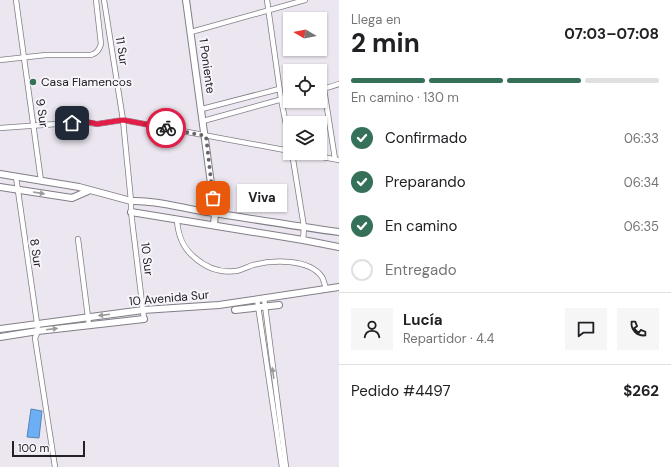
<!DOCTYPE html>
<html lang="es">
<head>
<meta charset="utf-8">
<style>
  body { margin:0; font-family:"DM Sans",sans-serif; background:#f6f6f6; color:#202124; height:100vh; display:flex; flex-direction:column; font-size:15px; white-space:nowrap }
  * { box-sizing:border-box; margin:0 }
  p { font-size:13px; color:#757577 }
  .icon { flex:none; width:22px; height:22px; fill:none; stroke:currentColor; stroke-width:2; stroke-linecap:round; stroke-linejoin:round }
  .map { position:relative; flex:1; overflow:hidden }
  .drawer { display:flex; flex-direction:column; background:#fff; width:332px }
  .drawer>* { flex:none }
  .needle { width:26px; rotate:280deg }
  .controls { position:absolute; left:283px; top:12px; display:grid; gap:8px }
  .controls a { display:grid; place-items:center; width:44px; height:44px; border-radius:0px; background:#fff; box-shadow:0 1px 3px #0004; font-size:20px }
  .scale { position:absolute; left:12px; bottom:10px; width:73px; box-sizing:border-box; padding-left:4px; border:2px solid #232124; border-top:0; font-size:11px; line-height:14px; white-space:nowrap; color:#232124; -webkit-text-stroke:3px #f8f4fc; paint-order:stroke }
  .pin { position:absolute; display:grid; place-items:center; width:34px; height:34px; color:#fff; margin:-17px; border-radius:8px; box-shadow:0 2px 6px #0006 }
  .courier { position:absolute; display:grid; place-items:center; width:40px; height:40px; margin:-20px; border:3px solid #e11d48; border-radius:50%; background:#fff; color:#222; box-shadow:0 1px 5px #0007 }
  .bubble { position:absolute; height:28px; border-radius:0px; background:#fff; box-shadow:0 1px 3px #0004; font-size:13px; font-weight:700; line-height:28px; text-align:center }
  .headline em { font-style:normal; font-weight:700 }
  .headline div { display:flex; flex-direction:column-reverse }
  .headline { display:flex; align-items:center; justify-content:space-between; height:68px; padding:0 12px }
  h1 { font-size:26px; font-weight:700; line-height:30px }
  .bar { display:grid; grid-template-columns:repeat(4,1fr); gap:6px 4px; align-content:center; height:48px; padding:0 12px }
  .bar i { height:5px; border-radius:3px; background:#e0e0e0 }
  .bar .selected { background:#357059 }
  .bar p { grid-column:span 4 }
  .line { display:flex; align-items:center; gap:10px; padding:0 12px; border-top:1px solid #e0e0e0 }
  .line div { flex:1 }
  .round { display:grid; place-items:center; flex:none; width:42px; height:42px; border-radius:0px; background:#f6f6f6 }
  ol { padding:0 12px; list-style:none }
  li { display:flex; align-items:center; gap:12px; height:44px }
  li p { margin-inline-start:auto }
  li .icon { padding:4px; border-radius:50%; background:#357059; color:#fff; stroke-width:4 }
  li:last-child { color:#757577 }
  li i { width:22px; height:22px; border:2px solid #e0e0e0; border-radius:50% }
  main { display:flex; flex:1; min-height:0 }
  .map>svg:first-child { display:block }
  .water { fill:#6daff5; stroke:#5784b6 }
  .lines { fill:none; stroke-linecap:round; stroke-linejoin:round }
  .minor-casing { stroke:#827e86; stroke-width:6 }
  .tertiary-casing { stroke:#827e86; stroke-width:8 }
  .minor { stroke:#fff; stroke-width:4.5 }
  .tertiary { stroke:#fff; stroke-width:6 }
  .oneway { fill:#9c9b9c }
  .done { stroke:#69666b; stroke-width:4; stroke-dasharray:0 7.2 }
  .route { stroke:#e11d48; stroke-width:5 }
  .poi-dot { fill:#357059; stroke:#f8f4fc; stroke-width:1.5 }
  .labels { text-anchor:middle; stroke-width:4; stroke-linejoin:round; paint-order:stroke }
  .street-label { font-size:12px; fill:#232124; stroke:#f8f4fc }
  .poi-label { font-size:12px; fill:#232124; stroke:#f8f4fc; text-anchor:start }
</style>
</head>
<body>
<main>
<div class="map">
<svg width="339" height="467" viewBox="0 0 339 467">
  <rect width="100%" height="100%" fill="#ebe6ef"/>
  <!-- water -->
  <polygon class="water" points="31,409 42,411 39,438 27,437"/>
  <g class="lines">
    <defs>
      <g id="minor">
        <polyline points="16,0 41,181"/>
        <polyline points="104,0 123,120 131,201 131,212 144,319"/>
        <polyline points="267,0 281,99 290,145"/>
        <polyline points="191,32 305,0"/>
        <path d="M0,60L46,55H91C97,53 99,50 101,44L96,0"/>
        <polyline points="324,89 335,159"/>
        <polyline points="320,90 339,84"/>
        <polyline points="202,109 279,89"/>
        <polyline points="203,121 290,97"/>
        <polyline points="0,128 85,122 97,124 123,120 290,151"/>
        <polyline points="292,153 304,227 303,240"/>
        <polyline points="301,153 339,160"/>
        <polyline points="16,177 37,323 38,331 35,338 55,467"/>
        <path d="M177,220C178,235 182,247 194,257C205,267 220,273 236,271C242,270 247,267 253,265C272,260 309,258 322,277C324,281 325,285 326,289"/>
        <polyline points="78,239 89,325"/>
        <polyline points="264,298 286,467"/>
        <polyline points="257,299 282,467"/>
      </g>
      <g id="tertiary">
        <polyline points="186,0 215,213 214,225"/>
        <path d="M0,174L79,187L131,201C154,200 178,207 201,211C247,218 293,226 339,232"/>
        <polyline points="0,187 72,198 88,191"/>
        <polyline points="131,212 303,240 339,247"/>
        <polyline points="235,310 279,305"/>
        <polyline points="0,329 143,310 219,305 339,287"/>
        <polyline points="0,337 38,331 144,319"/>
      </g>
    </defs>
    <!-- minor casing -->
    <use href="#minor" class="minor-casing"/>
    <!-- tertiary casing -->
    <use href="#tertiary" class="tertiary-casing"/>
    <!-- minor -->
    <use href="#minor" class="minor"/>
    <!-- tertiary -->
    <use href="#tertiary" class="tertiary"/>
  </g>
  <!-- one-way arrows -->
  <defs><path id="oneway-solid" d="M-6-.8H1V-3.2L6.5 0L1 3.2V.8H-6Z"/></defs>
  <g class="oneway">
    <use href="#oneway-solid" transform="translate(39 193) rotate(9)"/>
    <use href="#oneway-solid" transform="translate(104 315) rotate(173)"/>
    <use href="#oneway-solid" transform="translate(52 329) rotate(-7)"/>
    <use href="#oneway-solid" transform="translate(273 373) rotate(-98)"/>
  </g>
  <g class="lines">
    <!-- done -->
    <polyline class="done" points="166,128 206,136 213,198"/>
    <!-- route -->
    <polyline class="route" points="72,123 88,122 97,124 123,120 166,128"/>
  </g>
  <!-- markers -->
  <circle class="poi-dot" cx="33" cy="82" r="4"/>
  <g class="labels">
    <!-- street labels -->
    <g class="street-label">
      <text transform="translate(122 51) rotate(81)" y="4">11 Sur</text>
      <text transform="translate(207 66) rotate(82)" y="4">1 Poniente</text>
      <text transform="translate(42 113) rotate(82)" y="4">9 Sur</text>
      <text transform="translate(36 253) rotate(82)" y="4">8 Sur</text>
      <text transform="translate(147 259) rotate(83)" y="4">10 Sur</text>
      <text transform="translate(169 298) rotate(-5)" y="4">10 Avenida Sur</text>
    </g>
    <!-- poi labels -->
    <g class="poi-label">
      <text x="41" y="86">Casa Flamencos</text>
    </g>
  </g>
</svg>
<div class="controls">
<a><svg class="needle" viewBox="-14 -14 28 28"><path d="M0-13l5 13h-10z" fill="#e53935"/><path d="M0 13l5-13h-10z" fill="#757577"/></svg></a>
<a><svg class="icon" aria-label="locate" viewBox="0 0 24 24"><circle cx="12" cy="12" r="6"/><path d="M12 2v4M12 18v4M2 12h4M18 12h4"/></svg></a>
<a><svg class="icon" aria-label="layers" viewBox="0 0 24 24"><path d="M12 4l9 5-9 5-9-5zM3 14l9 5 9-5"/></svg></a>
</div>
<div class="scale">100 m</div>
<div class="pin" style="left:213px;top:198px;background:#ea580c"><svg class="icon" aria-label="bag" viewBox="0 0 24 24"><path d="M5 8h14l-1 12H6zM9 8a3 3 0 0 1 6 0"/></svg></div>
<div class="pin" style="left:72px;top:123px;background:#1f2937"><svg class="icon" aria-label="home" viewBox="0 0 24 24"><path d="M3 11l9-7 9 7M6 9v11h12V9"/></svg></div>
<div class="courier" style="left:166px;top:128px"><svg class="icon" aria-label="bike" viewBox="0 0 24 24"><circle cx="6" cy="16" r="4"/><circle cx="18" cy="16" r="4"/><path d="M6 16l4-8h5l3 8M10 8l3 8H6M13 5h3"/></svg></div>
<div class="bubble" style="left:237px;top:184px;width:50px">Viva</div>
</div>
<section class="drawer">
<div class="headline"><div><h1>2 min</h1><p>Llega en</p></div><em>07:03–07:08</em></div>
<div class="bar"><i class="selected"></i><i class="selected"></i><i class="selected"></i><i></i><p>En camino · 130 m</p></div>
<ol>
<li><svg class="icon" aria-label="check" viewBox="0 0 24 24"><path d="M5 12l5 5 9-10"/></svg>Confirmado<p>06:33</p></li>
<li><svg class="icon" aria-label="check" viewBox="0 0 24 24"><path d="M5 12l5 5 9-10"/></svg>Preparando<p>06:34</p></li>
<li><svg class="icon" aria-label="check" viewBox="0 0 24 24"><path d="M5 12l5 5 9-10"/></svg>En camino<p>06:35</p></li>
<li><i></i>Entregado</li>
</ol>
<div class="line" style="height:72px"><a class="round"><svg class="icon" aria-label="person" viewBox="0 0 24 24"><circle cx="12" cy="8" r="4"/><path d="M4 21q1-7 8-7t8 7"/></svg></a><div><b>Lucía</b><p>Repartidor · 4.4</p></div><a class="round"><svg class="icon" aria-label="chat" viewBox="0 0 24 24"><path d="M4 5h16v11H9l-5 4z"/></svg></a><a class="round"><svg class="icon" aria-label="phone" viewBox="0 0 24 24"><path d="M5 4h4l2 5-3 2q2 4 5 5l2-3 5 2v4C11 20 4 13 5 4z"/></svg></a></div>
<div class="line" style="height:52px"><div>Pedido #4497</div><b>$262</b></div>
</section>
</main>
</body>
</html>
